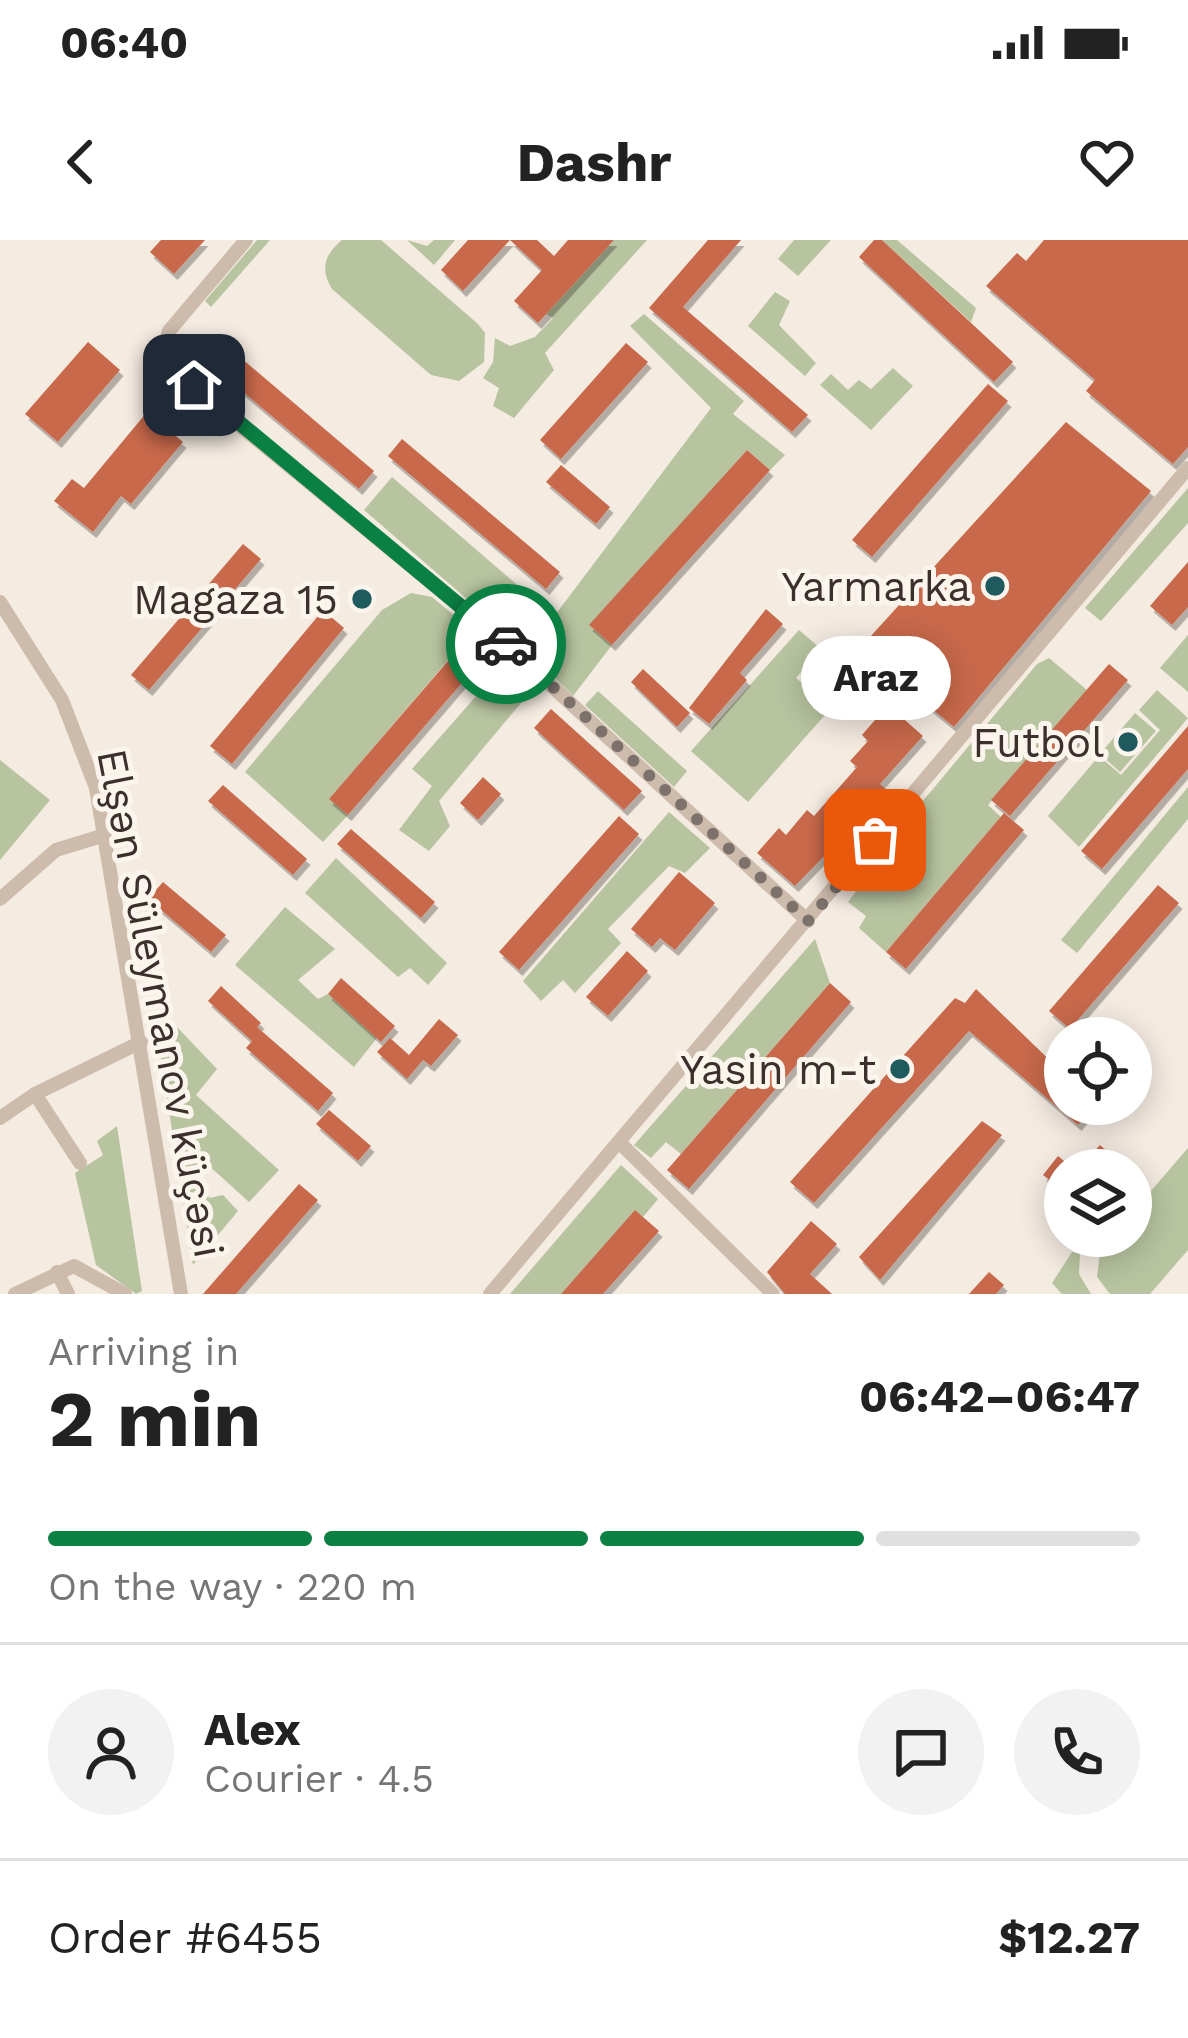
<!DOCTYPE html>
<html lang="en">
<head>
<meta charset="utf-8">
<style>
  body { margin:0; font-family:"Work Sans",sans-serif; background:#f2f2f2; color:#222; height:100vh; display:flex; flex-direction:column; font-size:45px; white-space:nowrap }
  * { box-sizing:border-box; margin:0 }
  p { font-size:39px; color:#767676 }
  .icon { flex:none; width:66px; height:66px; fill:none; stroke:currentColor; stroke-width:2; stroke-linecap:round; stroke-linejoin:round }
  .map { position:relative; height:1054px; overflow:hidden }
  .panel { display:flex; flex-direction:column; background:#fff; flex:1 }
  .panel>* { flex:none }
  .buttons { position:absolute; left:1044px; top:777px; display:grid; gap:24px }
  .buttons a { display:grid; place-items:center; width:108px; height:108px; border-radius:50%; background:#fff; box-shadow:0 6px 30px #0003; font-size:60px }
  .pin { position:absolute; display:grid; place-items:center; width:102px; height:102px; color:#fff; margin:-51px; border-radius:24px; box-shadow:0 6px 18px #0006 }
  .courier { position:absolute; display:grid; place-items:center; width:120px; height:120px; margin:-60px; border:9px solid #0b8043; border-radius:50%; background:#fff; color:#222; box-shadow:0 3px 15px #0007 }
  .bubble { position:absolute; height:84px; border-radius:42px; background:#fff; box-shadow:0 6px 30px #0003; font-size:39px; font-weight:700; line-height:84px; text-align:center }
  .headline em { font-style:normal; font-weight:700 }
  .headline div { display:flex; flex-direction:column-reverse }
  .headline { display:flex; align-items:center; justify-content:space-between; height:204px; padding:0 48px }
  h1 { font-size:78px; font-weight:700; line-height:90px }
  .bar { display:grid; grid-template-columns:repeat(4,1fr); gap:18px 12px; align-content:center; height:144px; padding:0 48px }
  .bar i { height:15px; border-radius:9px; background:#e0e0e0 }
  .bar .on { background:#0b8043 }
  .bar p { grid-column:span 4 }
  .line { display:flex; align-items:center; gap:30px; padding:0 48px; border-top:3px solid #e0e0e0 }
  .line div { flex:1 }
  .round { display:grid; place-items:center; flex:none; width:126px; height:126px; border-radius:63px; background:#f2f2f2 }
  .status { display:flex; justify-content:space-between; align-items:center; height:84px; padding:0 60px; background:#fff; direction:ltr }
  .status svg { height:33px; fill:currentColor }
  header { display:flex; justify-content:space-between; align-items:center; height:156px; padding:0 48px; background:#fff; font-size:54px; font-weight:700 }
  .map>svg:first-child { display:block }
  .green { fill:#b8c4a0 }
  .building { fill:#c8694b; filter:url(#shadow) }
  .lines { fill:none; stroke-linecap:round; stroke-linejoin:round }
  .minor { stroke:#cdbbac; stroke-width:14 }
  .done { stroke:#7c716b; stroke-width:12; stroke-dasharray:0 21.6 }
  .route { stroke:#0b8043; stroke-width:15 }
  .poi-dot { fill:#1f5a5e; stroke:#fbf5ee; stroke-width:4.5 }
  .labels { text-anchor:middle; stroke-width:10; stroke-linejoin:round; paint-order:stroke }
  .poi-label { font-size:42px; fill:#3b302b; stroke:#fbf5ee; text-anchor:end }
  .street-label { font-size:42px; fill:#3b302b; stroke:#fbf5ee }
</style>
</head>
<body>
<div class="status"><b>06:40</b><svg viewBox="0 0 49 12"><path d="M0 12V9h3v3zM5 12V6h3v6zM10 12V3h3v9zM15 12V0h3v12zM26 1h20v11H26zM47 4h2v5h-2z"/></svg></div>
<header><svg class="icon" aria-label="back" viewBox="0 0 24 24"><path d="M15 5l-7 7 7 7"/></svg>Dashr<svg class="icon" aria-label="heart" viewBox="0 0 24 24"><path d="M12 20l-8-8c-3-5 5-10 8-4 3-6 11-1 8 4z"/></svg></header>
<div class="map">
<svg width="1188" height="1054" viewBox="0 0 1188 1054">
  <defs>
    <filter id="shadow"><feDropShadow dx="3.5" dy="6" stdDeviation="0" flood-color="#0004"/></filter>
  </defs>
  <rect width="100%" height="100%" fill="#f4ebe1"/>
  <!-- green -->
  <g class="green">
    <polygon points="257,0 270,0 211,67 205,61"/>
    <path d="M342,0H381L478,84L485,93L484,122L459,141L431,135L332,49C320,29 324,15 342,0Z"/>
    <polygon points="407,0 427,6 434,0 455,0 434,25"/>
    <polygon points="614,0 647,0 545,113 554,130 514,178 493,166 499,148 483,138 493,122 495,98 510,106 535,97 553,78 546,74"/>
    <polygon points="794,0 831,0 798,36 778,19"/>
    <polygon points="882,0 897,0 976,68 971,82"/>
    <polygon points="775,52 790,61 779,85 816,123 805,136 748,86"/>
    <polygon points="644,74 744,161 733,174 785,215 770,230 747,210 590,386 612,405 573,456 528,411 711,168 630,86"/>
    <polygon points="893,128 913,146 871,190 820,145 831,134 848,150 859,140 871,149"/>
    <polygon points="392,237 538,363 512,398 364,270"/>
    <polygon points="1188,248 1188,283 1101,381 1085,368"/>
    <polygon points="411,353 432,357 473,391 330,558 348,575 323,602 245,532 382,370"/>
    <polygon points="799,390 821,409 796,438 832,467 748,562 691,511"/>
    <polygon points="1188,395 1188,452 1160,428"/>
    <polygon points="1049,418 1087,450 988,565 1001,577 886,712 859,688 866,676 848,662 857,650 853,645 1037,424"/>
    <polygon points="507,421 536,445 439,561 450,586 429,611 399,590 432,546 412,529"/>
    <polygon points="1157,450 1188,478 1079,607 1048,576 1099,516 1121,535 1160,490 1139,470"/>
    <polygon points="598,451 687,531 674,547 585,465"/>
    <polygon points="1135,473 1156,491 1120,532 1100,514"/>
    <polygon points="0,520 50,560 0,620"/>
    <polygon points="1188,547 1188,579 1077,713 1061,700"/>
    <polygon points="669,572 710,608 685,633 669,626 608,689 621,703 575,753 563,740 541,761 523,741"/>
    <polygon points="336,618 447,723 428,745 410,728 398,737 305,653"/>
    <polygon points="285,667 335,709 298,740 318,759 328,754 377,798 354,827 235,725"/>
    <polygon points="815,699 830,743 681,914 666,902 651,918 634,905"/>
    <polygon points="177,787 217,829 196,855 279,930 249,962 207,924 200,933 209,958 223,955 238,971 193,1025 159,806"/>
    <polygon points="117,886 142,1051 136,1054 96,1025 75,933 103,915 97,901"/>
    <polygon points="1188,908 1188,1010 1150,1054 1110,1054 1097,1037 1100,1012 1112,996 1131,996 1131,974"/>
    <polygon points="621,925 658,959 643,977 635,971 561,1054 510,1054"/>
    <polygon points="1072,1012 1080,1014 1079,1034 1091,1054 1062,1054 1052,1043"/>
  </g>
  <!-- building -->
  <g class="building">
    <polygon points="161,0 205,0 174,34 150,12"/>
    <polygon points="468,0 537,0 554,16 568,0 614,0 538,83 514,61 542,30 510,0 463,51 441,30"/>
    <polygon points="708,0 741,0 683,67 808,175 792,192 649,68"/>
    <polygon points="874,0 882,0 1013,122 994,142 859,17"/>
    <polygon points="1044,0 1188,0 1188,207 1173,224 1086,151 1095,140 986,46 1017,13 1026,21"/>
    <polygon points="215,96 374,231 359,249 199,115"/>
    <polygon points="88,102 120,130 58,202 25,174"/>
    <polygon points="626,103 648,122 561,219 540,200"/>
    <polygon points="988,144 1008,161 872,317 852,300"/>
    <polygon points="147,172 183,202 131,264 121,256 93,292 54,261 72,239 84,248"/>
    <polygon points="1066,182 1151,251 954,487 859,409"/>
    <polygon points="402,199 560,332 546,349 388,216"/>
    <polygon points="747,210 770,230 612,405 589,385"/>
    <polygon points="561,225 610,267 596,284 546,242"/>
    <polygon points="243,304 261,319 149,450 131,435"/>
    <polygon points="1188,322 1188,367 1172,385 1150,366"/>
    <polygon points="766,369 783,384 740,433 747,440 709,484 689,468"/>
    <polygon points="323,370 344,388 232,524 210,506"/>
    <polygon points="473,392 492,408 348,575 329,559"/>
    <polygon points="1109,424 1128,440 1010,576 991,560"/>
    <polygon points="643,429 690,473 677,487 631,442"/>
    <polygon points="888,465 923,496 880,544 888,551 795,646 757,613 779,588 786,595 807,570 814,576 857,527 850,521 868,501 862,495"/>
    <polygon points="551,469 642,551 624,570 534,488"/>
    <polygon points="1188,486 1188,529 1102,629 1081,611"/>
    <polygon points="483,537 501,554 478,580 460,563"/>
    <polygon points="223,545 307,619 293,635 208,561"/>
    <polygon points="1004,573 1024,590 906,729 886,712"/>
    <polygon points="619,576 639,594 519,730 499,712"/>
    <polygon points="351,589 435,662 421,678 337,604"/>
    <polygon points="679,632 715,663 675,710 660,698 652,707 631,689"/>
    <polygon points="163,642 226,695 211,712 148,659"/>
    <polygon points="1158,645 1179,663 1070,789 1049,771"/>
    <polygon points="627,711 648,731 608,776 586,757"/>
    <polygon points="341,738 395,786 381,802 328,754"/>
    <polygon points="830,743 851,762 689,949 667,930"/>
    <polygon points="221,746 261,783 257,787 333,853 318,871 246,808 252,801 208,761"/>
    <polygon points="976,749 1065,835 1065,864 1096,864 1078,885 969,791 814,963 790,942 955,758 965,763"/>
    <polygon points="439,779 458,795 431,826 423,820 407,839 377,812 390,798 409,815"/>
    <polygon points="329,870 371,906 358,921 316,884"/>
    <polygon points="982,881 1002,895 880,1040 859,1017"/>
    <polygon points="1100,905 1118,921 1110,930 1077,930"/>
    <polygon points="1058,916 1075,930 1065,930 1065,952 1043,935"/>
    <polygon points="299,944 318,960 236,1054 203,1054"/>
    <polygon points="635,970 659,991 603,1054 561,1054"/>
    <polygon points="811,981 837,1004 810,1034 832,1054 785,1054 767,1032"/>
    <polygon points="989,1032 1004,1045 996,1054 969,1054"/>
  </g>
  <g class="lines">
    <!-- minor -->
    <g class="minor">
      <polyline points="246,0 169,91 165,104 178,128 216,166 507,405 808,681"/>
      <polyline points="0,362 62,460 96,548 181,1054"/>
      <polyline points="0,659 56,610 105,595"/>
      <polyline points="35,854 80,923"/>
      <polyline points="0,878 35,854 141,802"/>
      <polyline points="619,902 773,1054"/>
      <polyline points="57,1032 68,1054"/>
      <polyline points="15,1054 74,1026 125,1054"/>
      <polyline points="490,1054 1188,228"/>
    </g>
  </g>
  <g class="lines">
    <!-- done -->
    <polyline class="done" points="506,404 808,681 875,600"/>
    <!-- route -->
    <polyline class="route" points="194,145 506,404"/>
  </g>
  <!-- markers -->
  <g class="poi-dot">
    <circle cx="995" cy="346" r="12"/>
    <circle cx="362" cy="359" r="12"/>
    <circle cx="1128" cy="502" r="12"/>
    <circle cx="900" cy="829" r="12"/>
  </g>
  <g class="labels">
    <!-- poi labels -->
    <g class="poi-label">
      <text x="971" y="361">Yarmarka</text>
      <text x="338" y="374">Magaza 15</text>
      <text x="1104" y="517">Futbol</text>
      <text x="876" y="844">Yasin m-t</text>
    </g>
    <!-- street labels -->
    <g class="street-label">
      <text transform="translate(161 763) rotate(79)" y="15">Elşən Süleymanov küçəsi</text>
    </g>
  </g>
</svg>
<div class="buttons">
<a><svg class="icon" aria-label="locate" viewBox="0 0 24 24"><circle cx="12" cy="12" r="6"/><path d="M12 2v4M12 18v4M2 12h4M18 12h4"/></svg></a>
<a><svg class="icon" aria-label="layers" viewBox="0 0 24 24"><path d="M12 4l9 5-9 5-9-5zM3 14l9 5 9-5"/></svg></a>
</div>
<div class="pin" style="left:875px;top:600px;background:#ea580c"><svg class="icon" aria-label="bag" viewBox="0 0 24 24"><path d="M5 8h14l-1 12H6zM9 8a3 3 0 0 1 6 0"/></svg></div>
<div class="pin" style="left:194px;top:145px;background:#1f2937"><svg class="icon" aria-label="home" viewBox="0 0 24 24"><path d="M3 11l9-7 9 7M6 9v11h12V9"/></svg></div>
<div class="courier" style="left:506px;top:404px"><svg class="icon" aria-label="car" viewBox="0 0 24 24"><path d="M5 17H2v-5l4-1 3-4h7l3 4 3 1v5h-3M9 17h6M6 11h13"/><circle cx="7" cy="17" r="2"/><circle cx="17" cy="17" r="2"/></svg></div>
<div class="bubble" style="left:801px;top:396px;width:150px">Araz</div>
</div>
<section class="panel">
<div class="headline"><div><h1>2 min</h1><p>Arriving in</p></div><em>06:42–06:47</em></div>
<div class="bar"><i class="on"></i><i class="on"></i><i class="on"></i><i></i><p>On the way · 220 m</p></div>
<div class="line" style="height:216px"><a class="round"><svg class="icon" aria-label="person" viewBox="0 0 24 24"><circle cx="12" cy="8" r="4"/><path d="M4 21q1-7 8-7t8 7"/></svg></a><div><b>Alex</b><p>Courier · 4.5</p></div><a class="round"><svg class="icon" aria-label="chat" viewBox="0 0 24 24"><path d="M4 5h16v11H9l-5 4z"/></svg></a><a class="round"><svg class="icon" aria-label="phone" viewBox="0 0 24 24"><path d="M5 4h4l2 5-3 2q2 4 5 5l2-3 5 2v4C11 20 4 13 5 4z"/></svg></a></div>
<div class="line" style="height:156px"><div>Order #6455</div><b>$12.27</b></div>
</section>
</body>
</html>
